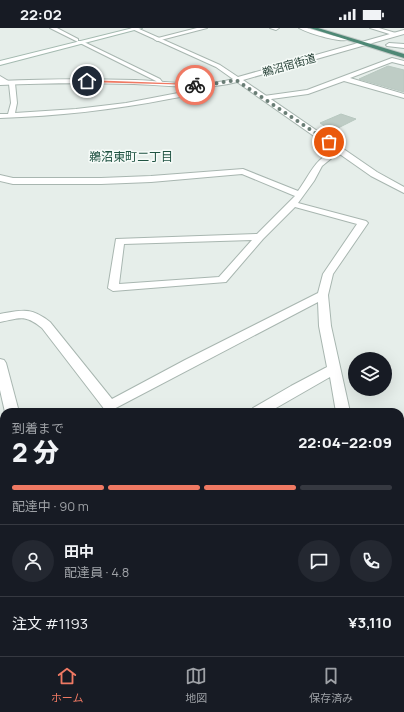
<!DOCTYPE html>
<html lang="ja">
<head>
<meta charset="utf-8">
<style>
  body { margin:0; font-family:Manrope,"Noto Sans JP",sans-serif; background:#242831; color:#f1f3f6; height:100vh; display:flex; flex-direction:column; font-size:15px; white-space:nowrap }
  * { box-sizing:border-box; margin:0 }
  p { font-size:13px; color:#9ea1a6 }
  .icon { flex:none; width:22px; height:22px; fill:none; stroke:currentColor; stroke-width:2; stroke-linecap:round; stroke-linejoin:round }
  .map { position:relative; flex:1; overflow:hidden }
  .drawer { position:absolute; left:0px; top:380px; width:404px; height:248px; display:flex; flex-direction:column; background:#171b24; border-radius:12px 12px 0 0; box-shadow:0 4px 16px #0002 }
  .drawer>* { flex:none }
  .fabs { position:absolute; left:348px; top:324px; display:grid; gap:8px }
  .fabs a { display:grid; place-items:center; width:44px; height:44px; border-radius:50%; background:#171b24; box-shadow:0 4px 16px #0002; font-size:20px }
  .pin { position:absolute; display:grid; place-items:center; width:34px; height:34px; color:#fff; margin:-17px; border:2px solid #fff; border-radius:50%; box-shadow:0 1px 4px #0007 }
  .courier { position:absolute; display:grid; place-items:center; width:40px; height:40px; margin:-20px; border:3px solid #ef7963; border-radius:50%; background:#fff; color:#222; box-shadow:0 1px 5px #0007 }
  .head em { font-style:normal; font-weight:800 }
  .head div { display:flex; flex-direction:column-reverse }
  .head { display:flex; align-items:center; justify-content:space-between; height:68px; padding:0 12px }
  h1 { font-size:26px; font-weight:800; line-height:30px }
  .bar { display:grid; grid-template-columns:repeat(4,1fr); gap:6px 4px; align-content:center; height:48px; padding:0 12px }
  .bar i { height:5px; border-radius:3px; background:#363941 }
  .bar .on { background:#ef7963 }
  .bar p { grid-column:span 4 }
  .line { display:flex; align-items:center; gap:10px; padding:0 12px; border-top:1px solid #363941 }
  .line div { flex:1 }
  .round { display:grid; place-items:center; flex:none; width:42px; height:42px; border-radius:21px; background:#242831 }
  .status { display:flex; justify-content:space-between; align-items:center; height:28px; padding:0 20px; background:#171b24; direction:ltr }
  .status svg { height:11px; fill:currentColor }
  .tab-bar { display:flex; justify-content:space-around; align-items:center; height:56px; border-top:1px solid #363941; background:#171b24; font-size:11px; color:#9ea1a6 }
  .tab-bar a { display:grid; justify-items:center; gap:2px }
  .tab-bar .on { color:#ef7963 }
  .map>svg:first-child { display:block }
  .building { fill:#beccc5; stroke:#b8c8c0 }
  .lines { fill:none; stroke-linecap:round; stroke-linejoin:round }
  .minor-casing { stroke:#a8b6b0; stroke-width:2 }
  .tertiary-casing { stroke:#a8b6b0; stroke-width:2 }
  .secondary-casing { stroke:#a4bab0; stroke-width:2 }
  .trunk-casing { stroke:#c2cac7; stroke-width:2 }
  .minor { fill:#fff; fill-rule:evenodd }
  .tertiary { fill:#fff; fill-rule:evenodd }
  .secondary { fill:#fff; fill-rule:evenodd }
  .trunk { fill:#4e8875; fill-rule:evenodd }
  .route { fill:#ef7963 }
  .done { stroke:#697d75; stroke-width:4; stroke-dasharray:0 7.2 }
  .labels { text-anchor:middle; stroke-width:3; stroke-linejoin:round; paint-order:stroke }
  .far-street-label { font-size:11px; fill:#254036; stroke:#f6fbf8 }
  .far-neighbourhood-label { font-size:12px; fill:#205342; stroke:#f6fbf8 }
</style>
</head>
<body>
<div class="status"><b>22:02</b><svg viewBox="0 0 49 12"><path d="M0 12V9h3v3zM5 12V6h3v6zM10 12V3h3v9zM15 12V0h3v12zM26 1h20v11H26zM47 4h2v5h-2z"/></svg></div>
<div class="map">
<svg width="404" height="628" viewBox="0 0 404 628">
  <rect width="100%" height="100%" fill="#e6eeea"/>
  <!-- building -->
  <g class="building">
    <polygon points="388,38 404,42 404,64 359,51"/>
    <polygon points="341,86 356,91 332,103 320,95"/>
  </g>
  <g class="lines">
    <defs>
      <g id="minor">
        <polygon points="50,0 57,0 78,11 78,13 82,13 160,51 163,55 158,56 156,53"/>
        <polygon points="197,0 207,0 157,13 154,11"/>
        <polygon points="270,0 279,0 276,2"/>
        <path d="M299,0H307L334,8L351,11C342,16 308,5 299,0Z"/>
        <polygon points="370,0 379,0 399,6 396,8"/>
        <polygon points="389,15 404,16 404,20 387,18 386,17"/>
        <polygon points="392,30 404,33 404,37 392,34 350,50 404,66 404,70 344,53 308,66 264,72 261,70 264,68 307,62"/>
        <path d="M0,48L10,54L12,53L15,55L17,75L15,85L76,81L126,75L199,61L212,54L215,56C204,67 184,68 169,71C113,82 57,88 0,90V86H8L11,75L9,56H5L0,53Z"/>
        <path d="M341,121H344V125L333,129L322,138L314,153L298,175L366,193L368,195L333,246L328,267L331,298L350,384H336L330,349L269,384H251L253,380L291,358L327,339L319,298L318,274L110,383L105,382L42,300C25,286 20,290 0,294V286C23,282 31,279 50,294L112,371L185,332L318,265L323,246L357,196L295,179L263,211L226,254L113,263L108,260L116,211L257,206L295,168L242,146L151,154L101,156H13L0,153V147L13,150H101L151,148L243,141L298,163C312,144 315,128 341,121ZM252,212L219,249L119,256L124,216Z"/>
        <polygon points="0,331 4,332 6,335 19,384 5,384 0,362"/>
        <polygon points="4,425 4,438 0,439 0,426"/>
        <rect x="5" y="624" width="18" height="4"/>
        <polygon points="67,624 86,624 87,628 68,628"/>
        <polygon points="285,624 307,624 306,628 284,628"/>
      </g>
      <path id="tertiary" d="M130,0H137L220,37L238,49L404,2V6L243,52L377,144L404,159V165L371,148L237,54C204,63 167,57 134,56C89,55 45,55 0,57V53C45,51 90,51 135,52C166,53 202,60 233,51L216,39Z"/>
      <polygon id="secondary" points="133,0 142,0 0,37 0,33"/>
      <polygon id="trunk" points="310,0 318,0 404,26 404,30"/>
    </defs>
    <!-- minor casing -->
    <use href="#minor" class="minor-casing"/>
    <!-- tertiary casing -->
    <use href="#tertiary" class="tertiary-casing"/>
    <!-- secondary casing -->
    <use href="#secondary" class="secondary-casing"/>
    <!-- trunk casing -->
    <use href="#trunk" class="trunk-casing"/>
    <!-- minor -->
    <use href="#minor" class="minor"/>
    <!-- tertiary -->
    <use href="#tertiary" class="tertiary"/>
    <!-- secondary -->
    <use href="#secondary" class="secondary"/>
    <!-- trunk -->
    <use href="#trunk" class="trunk"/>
  </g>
  <!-- route -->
  <polygon class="route" points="87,52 195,56 197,57 85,54"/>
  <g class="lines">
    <!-- done -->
    <polyline class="done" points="195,57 212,56 236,52 329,114"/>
  </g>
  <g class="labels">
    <!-- far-street labels -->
    <g class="far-street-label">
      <text transform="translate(289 37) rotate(-16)" y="4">鵜沼宿街道</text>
    </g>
    <!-- far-neighbourhood labels -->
    <g class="far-neighbourhood-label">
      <text x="131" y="133">鵜沼東町二丁目</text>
    </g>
  </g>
</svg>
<div class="fabs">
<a><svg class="icon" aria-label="layers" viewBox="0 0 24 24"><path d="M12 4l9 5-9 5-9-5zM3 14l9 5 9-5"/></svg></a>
</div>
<div class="pin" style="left:329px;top:114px;background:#ea580c"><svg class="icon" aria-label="bag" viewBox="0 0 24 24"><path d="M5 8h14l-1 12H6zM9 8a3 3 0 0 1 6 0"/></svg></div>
<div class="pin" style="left:87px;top:53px;background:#1f2937"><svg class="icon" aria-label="home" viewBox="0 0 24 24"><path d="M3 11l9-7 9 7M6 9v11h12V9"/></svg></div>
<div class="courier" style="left:195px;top:57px"><svg class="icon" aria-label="bike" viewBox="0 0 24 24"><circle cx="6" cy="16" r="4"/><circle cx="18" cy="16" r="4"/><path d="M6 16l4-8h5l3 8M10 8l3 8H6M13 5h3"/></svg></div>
<section class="drawer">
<div class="head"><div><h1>2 分</h1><p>到着まで</p></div><em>22:04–22:09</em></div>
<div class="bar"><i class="on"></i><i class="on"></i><i class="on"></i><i></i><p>配達中 · 90 m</p></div>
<div class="line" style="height:72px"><a class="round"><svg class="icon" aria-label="person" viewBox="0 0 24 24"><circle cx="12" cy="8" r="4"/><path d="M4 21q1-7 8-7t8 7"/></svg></a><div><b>田中</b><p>配達員 · 4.8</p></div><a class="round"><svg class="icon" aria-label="chat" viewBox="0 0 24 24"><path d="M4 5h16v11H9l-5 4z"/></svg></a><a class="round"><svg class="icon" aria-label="phone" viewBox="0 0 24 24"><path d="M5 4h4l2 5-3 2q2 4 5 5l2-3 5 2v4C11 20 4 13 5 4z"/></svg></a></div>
<div class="line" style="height:52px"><div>注文 #1193</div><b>¥3,110</b></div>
</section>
</div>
<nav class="tab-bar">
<a class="on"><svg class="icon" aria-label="home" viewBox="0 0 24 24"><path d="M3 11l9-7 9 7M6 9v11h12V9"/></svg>ホーム</a>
<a><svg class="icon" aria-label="map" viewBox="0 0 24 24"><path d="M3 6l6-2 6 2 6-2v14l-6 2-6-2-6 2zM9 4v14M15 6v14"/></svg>地図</a>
<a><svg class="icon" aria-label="saved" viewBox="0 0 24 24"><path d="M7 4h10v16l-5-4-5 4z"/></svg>保存済み</a>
</nav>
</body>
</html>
